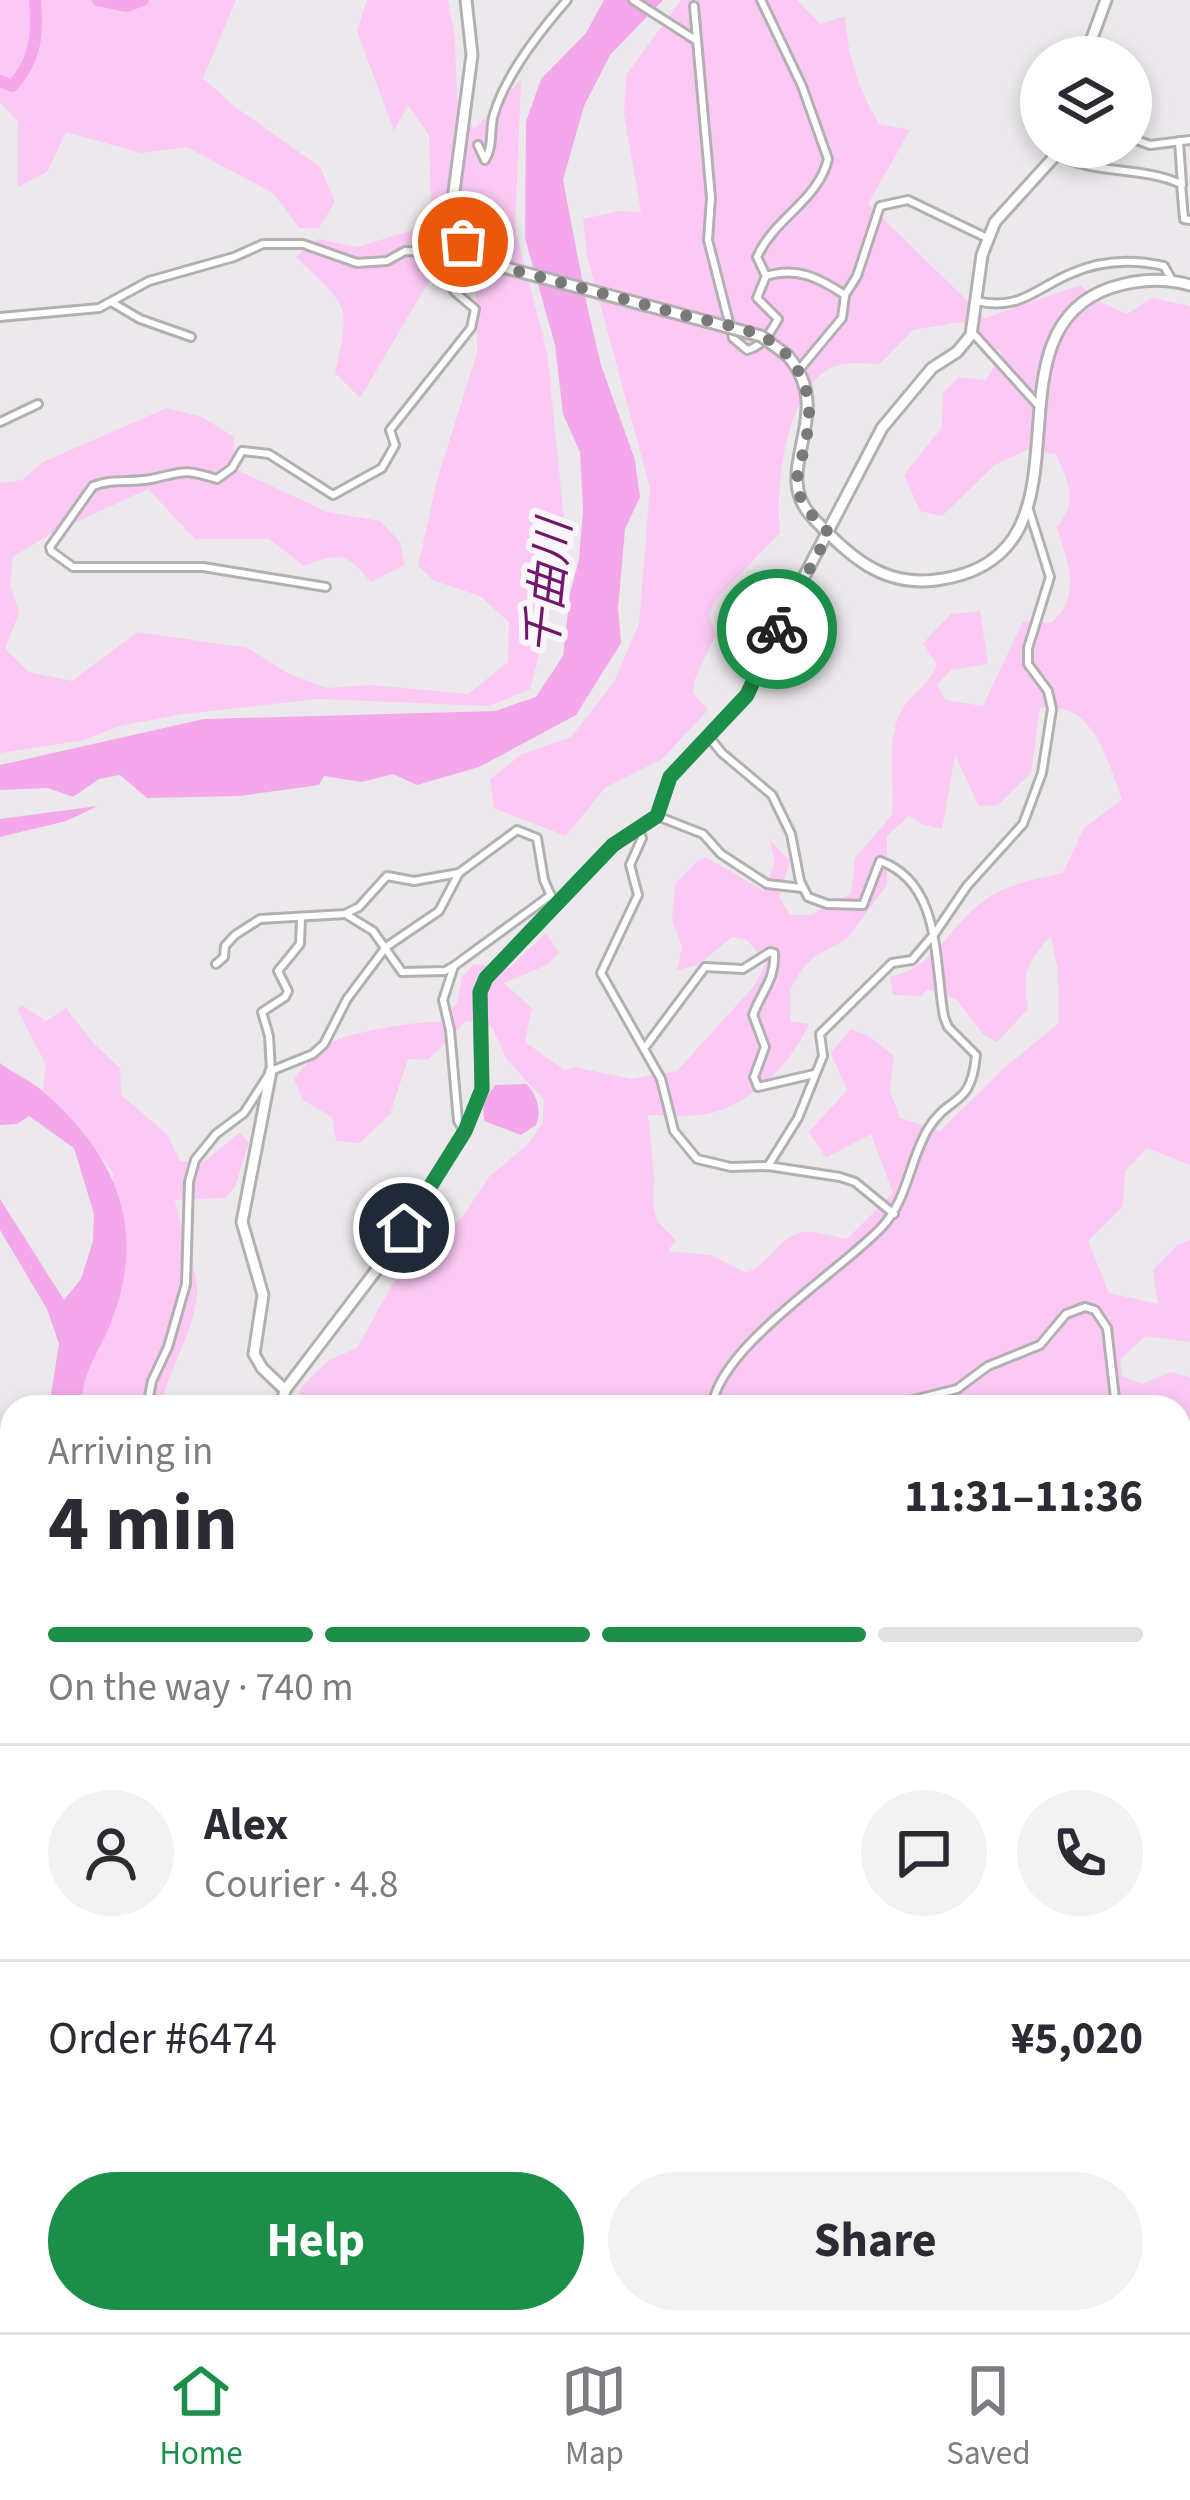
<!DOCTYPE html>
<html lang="en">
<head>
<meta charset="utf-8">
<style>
  body { margin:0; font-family:"Source Sans 3","Noto Sans JP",sans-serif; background:#f2f2f3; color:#2b2b33; height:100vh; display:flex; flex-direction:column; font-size:45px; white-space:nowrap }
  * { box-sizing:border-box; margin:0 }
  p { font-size:39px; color:#7c7c81 }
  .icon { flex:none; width:66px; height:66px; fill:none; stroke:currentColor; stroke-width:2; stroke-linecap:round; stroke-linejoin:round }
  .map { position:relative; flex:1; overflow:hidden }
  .side { position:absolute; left:0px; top:1395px; width:1191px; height:939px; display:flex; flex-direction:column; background:#fff; border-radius:36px 36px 0 0; box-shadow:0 6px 18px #0003 }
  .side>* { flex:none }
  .tools { position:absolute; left:1020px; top:36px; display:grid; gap:24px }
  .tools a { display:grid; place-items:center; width:132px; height:132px; border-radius:50%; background:#fff; box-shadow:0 6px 18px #0003; font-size:60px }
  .pin { position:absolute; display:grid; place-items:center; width:102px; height:102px; color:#fff; margin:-51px; border:6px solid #fff; border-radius:50%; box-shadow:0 3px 12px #0007 }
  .courier { position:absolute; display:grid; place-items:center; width:120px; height:120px; margin:-60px; border:9px solid #1b8f49; border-radius:50%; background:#fff; color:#222; box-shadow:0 3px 15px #0007 }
  .head em { font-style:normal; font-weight:700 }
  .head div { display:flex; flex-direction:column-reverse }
  .head { display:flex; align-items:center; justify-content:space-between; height:204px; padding:0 48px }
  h1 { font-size:78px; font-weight:700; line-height:90px }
  .bar { display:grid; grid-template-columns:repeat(4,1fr); gap:18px 12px; align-content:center; height:144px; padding:0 48px }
  .bar i { height:15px; border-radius:9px; background:#e1e1e2 }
  .bar .selected { background:#1b8f49 }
  .bar p { grid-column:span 4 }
  .line { display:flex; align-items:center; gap:30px; padding:0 48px; border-top:3px solid #e1e1e2 }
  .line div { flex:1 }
  .round { display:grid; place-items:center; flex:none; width:126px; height:126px; border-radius:63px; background:#f2f2f3 }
  .cta { display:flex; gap:24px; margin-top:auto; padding:24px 48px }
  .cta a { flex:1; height:138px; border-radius:72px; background:#1b8f49; color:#fff; font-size:48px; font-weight:700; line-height:138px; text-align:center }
  .cta a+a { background:#f2f2f3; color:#2b2b33 }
  .dock { display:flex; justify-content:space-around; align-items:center; height:168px; border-top:3px solid #e1e1e2; background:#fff; font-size:33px; color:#7c7c81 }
  .dock a { display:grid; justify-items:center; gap:6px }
  .dock .selected { color:#1b8f49 }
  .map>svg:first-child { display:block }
  .green { fill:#fbc9f4; fill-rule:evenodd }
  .water { fill:#f4a7ea }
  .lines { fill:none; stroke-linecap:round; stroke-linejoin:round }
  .river { stroke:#f4a7ea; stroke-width:12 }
  .street-casing { stroke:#b3b0b2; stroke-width:12 }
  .secondary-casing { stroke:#b3b0b2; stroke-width:15 }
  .street { stroke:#fff; stroke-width:6 }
  .secondary { stroke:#fff; stroke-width:9 }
  .secondary-bridge-casing { stroke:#b3b0b2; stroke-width:15; stroke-linecap:butt }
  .secondary-bridge { stroke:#fff; stroke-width:9 }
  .done { stroke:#7a797a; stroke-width:12; stroke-dasharray:0 21.6 }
  .route { stroke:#1b8f49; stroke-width:15 }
  .labels { text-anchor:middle; stroke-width:12; stroke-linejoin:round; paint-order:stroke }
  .water-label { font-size:45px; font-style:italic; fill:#70176a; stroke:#f9f6f9 }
</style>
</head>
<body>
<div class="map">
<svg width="1190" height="2332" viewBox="0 0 1190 2332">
  <rect width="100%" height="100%" fill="#ece9ec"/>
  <!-- green -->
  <g class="green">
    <polygon points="0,0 236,0 203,78 234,106 320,167 335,202 319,228 299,228 273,193 187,147 141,153 66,132 47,172 18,187 18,122 0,102"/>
    <path d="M367,0H448L455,39L457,101L474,129L521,80L515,228L547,352L567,548L530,689L490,706L318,699L183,714L119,726L85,740L0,753V483L22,480L43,462L167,408L202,417L234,437L233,468L327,512L380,521L400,542L405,565L371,582C346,552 340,552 304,566L269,539H195L148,489L50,534L13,557L10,584L19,613L5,649L29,672L72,681L138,632L248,648L289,674L327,688L372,685L468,694L508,662L509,622L480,596L435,581L418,566L437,480L477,353L475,227L442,212L420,233L438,266L360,398L335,373C352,301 347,307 296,257L318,239L357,247L410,231L431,204L429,135L408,105L394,131L357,31Z"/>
    <path d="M681,0H797L820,24L845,16C849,61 857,85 879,124L910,130L868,204L985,318L1080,285L1096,300L1127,314L1152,298L1190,306V1165L1147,1148L1125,1171L1123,1206L1088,1241L1109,1293L1158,1304L1153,1270L1177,1245L1190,1240V1342L1145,1336L1120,1360L1122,1376L1142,1384L1170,1372L1190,1377V1421H1185L1190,1431V1861L1179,1872V1407H294L302,1386L329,1360L357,1348L393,1283L463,1216L489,1177L528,1144L542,1124L544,1100L507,1060L492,1027L466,1021L428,1060L408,1059L390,1114L360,1143L336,1141L332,1117L303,1100L294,1079C305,1065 323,1045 339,1039C361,1031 416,1021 438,1022L457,1003L462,977L474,964L509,968L546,933L559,953L547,965L504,983L532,1008L525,1042L564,1070L574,1067L631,1079L677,1071L754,986L766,963L747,940L732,937L698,965L677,970L682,947L672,920L675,884L697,861L706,857L763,891L775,862L769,839L790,861L779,897L790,915H810L851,894L855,858L892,815C895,784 885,737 902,710C912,692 928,687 937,665L923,643L951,614L980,611L988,664L951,670L937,685L945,700L983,706L1023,621L1051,623C1083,595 1067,562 1057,527C1079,501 1068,482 1056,454L1026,450L995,465L942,516L920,511L904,475L942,427L943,393L958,377L986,380L1002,353L962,322L913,330L880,364C861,364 841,360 824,372C786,398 775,489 780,533L717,598L709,614L715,636L695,679L693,693L708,710L662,759L605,788L566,836L494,808L490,779L522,754L571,737L614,682L639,624L650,488L587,256L583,219L620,211L641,212L624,114L626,75ZM1040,707C1050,708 1063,707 1071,712C1100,726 1111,771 1122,799L1084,828L1063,873C1039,878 1012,883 991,896C951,920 939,967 890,977L893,995L921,996L927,989L956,999L983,1034L997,1042L1028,1009C1022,973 1026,963 1051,936L1058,971L1059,1023L1003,1069L940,1131L900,1118L890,1091L894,1056L869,1036L851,1029L831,1053L847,1090L809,1132L826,1158L871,1134L893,1193L847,1239C834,1237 818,1231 805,1232C779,1234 770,1265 746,1273L711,1255L668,1251L676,1240L657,1221L653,1203L654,1177L648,1115C669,1115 695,1118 715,1112C755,1100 793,1061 809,1024L790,1021V990L801,971L814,957L847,939L887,885V836L909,816L922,824L942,829L955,755L979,806L998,805L1031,773Z"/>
    <path d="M21,1005L46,1021L66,1008L93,1043L120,1068L121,1095L167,1134L180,1161H205L240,1132L249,1143L235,1187L225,1198L175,1200C179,1224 198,1273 197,1291C196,1331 168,1367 161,1407H82L81,1388L113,1318V1173L84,1134L43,1090L46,1065L18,1010Z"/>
    <polygon points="12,1614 12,1806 0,1817 0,1629"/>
    <polygon points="1190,1914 1190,2039 1179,2028 1179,1916"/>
    <path d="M1179,2069C1190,2093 1190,2149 1179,2172Z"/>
    <polygon points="126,2322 1159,2322 1166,2329 1165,2332 126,2332"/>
  </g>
  <!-- water -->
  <g class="water">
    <polygon points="604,0 663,0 610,55 584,106 563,180 588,310 601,365 635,460 640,497 625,529 618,608 621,643 576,715 479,767 417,785 393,774 362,782 324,776 319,785 240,796 147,798 120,775 99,779 73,797 48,788 0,790 0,765 204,719 495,711 536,697 563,656 570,594 579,559 583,510 580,452 563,414 555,345 525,238 526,122 541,79 586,33"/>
    <polygon points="98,806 66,821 0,837 0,819"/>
    <path d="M0,1063C14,1074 34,1082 46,1094C116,1156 147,1228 112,1320C101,1350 80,1375 82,1407H49L59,1344L47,1309L0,1230V1199L64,1300L81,1279L93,1241L94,1214L74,1148L29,1116L17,1124L0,1125Z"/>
    <path d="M526,1084C537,1094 542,1112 536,1125L521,1135L484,1121L483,1103L495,1085Z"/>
    <polygon points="12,1528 12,1614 0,1629 0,1551"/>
  </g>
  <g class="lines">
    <!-- river -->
    <g class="river">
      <polyline points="98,0 126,6 143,0"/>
      <path d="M0,81L12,86C36,61 38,33 35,0"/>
    </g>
    <defs>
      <g id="street">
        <polyline points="633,0 697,41"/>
        <path d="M761,0L802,86L828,159C818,201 774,218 757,257L766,276"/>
        <path d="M694,6L711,198L708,240L733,338L747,350C763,346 770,333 778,319L757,298L766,276C797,266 819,278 845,295"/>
        <polyline points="1131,138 1150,145 1190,140"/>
        <polyline points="1179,141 1182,185"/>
        <path d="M478,145L485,160C494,146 489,130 494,114C506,74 540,31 567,0"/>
        <path d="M1058,155C1096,175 1141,166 1181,184L1184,219L1190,220"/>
        <polyline points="430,252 430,245 452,218"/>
        <path d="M976,301C1021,311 1034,289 1072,273C1102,260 1133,259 1164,266L1172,280"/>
        <polyline points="113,303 140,319 191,337"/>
        <polyline points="0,317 99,308 149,281 234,257 263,244 303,244 357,263 387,261 405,251 430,252"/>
        <polyline points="972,332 1038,405"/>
        <polyline points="798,371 842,318 845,295 857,276 880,206 908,200 987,238"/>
        <polyline points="0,422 38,404"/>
        <path d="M326,587L203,567H73L51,551L50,547L93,486C113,478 131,483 151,479C184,472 182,468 217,479L232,468L242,451L269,454L333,495L382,468L395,445L390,430L471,328L475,309L455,292L430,252"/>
        <path d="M708,736L722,753L772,795L791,834L800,881L808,897L827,904L863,905L880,861C942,883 934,962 944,1017L948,1027L976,1055C971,1109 950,1093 928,1129C909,1161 908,1200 881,1228C839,1272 719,1347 712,1407"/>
        <polyline points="657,816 703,834 721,854 767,884 802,888"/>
        <polyline points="639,830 642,838 630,865 638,895 601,973 661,1079 674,1131 697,1159 731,1167 768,1166 840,1177 855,1182 894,1214"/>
        <polyline points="347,915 373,931 402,972 445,971 454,966 551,895"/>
        <polyline points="216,964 224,957 225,946 235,935 260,919 345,914 359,907 387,876 414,881 459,873 517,830 537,838 544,880 555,905"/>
        <polyline points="454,966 443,1000 450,1030 458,1121 464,1131"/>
        <path d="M646,1046L705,967L743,969L770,952L774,953C776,979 761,992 753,1015L765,1047L754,1077L758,1087L814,1074"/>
        <polyline points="271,1071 269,1036 262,1012 285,997 288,991 278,971 300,944 301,918"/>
        <polyline points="768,1166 798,1118 823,1056 820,1034 892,963 912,960 935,933 967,886 1023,824 1042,773 1052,709 1048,691 1028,664 1028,648 1050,577 1029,510"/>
        <polyline points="147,1407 152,1381 168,1347 186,1284 189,1182 195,1160 216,1134 244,1113 271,1071 313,1054 324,1044 347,999 386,947 439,911 459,873"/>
        <polyline points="904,1407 905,1402 957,1389 988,1366 1040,1345 1066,1314 1085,1307 1095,1310 1107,1328 1116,1407"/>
        <polyline points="1179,1471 1190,1473"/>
        <polyline points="0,1924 12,1915"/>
        <polyline points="1179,2275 1190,2268"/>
        <polyline points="5,2332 12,2305"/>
        <polyline points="589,2332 593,2322"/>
      </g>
      <g id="secondary">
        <polyline points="466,0 472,55 452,207 456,229 476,255"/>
        <polyline points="1085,57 1106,0"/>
        <path d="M788,356C839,416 767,470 813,518C849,555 881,587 936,580C1109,558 975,335 1110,288C1137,279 1162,277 1190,285"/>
        <polyline points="271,1071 242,1222 263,1295 254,1354 262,1368 285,1390"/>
        <polyline points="281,1407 285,1390 384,1260 465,1131 482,1089 480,992 486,978 613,845 657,816 670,777 747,695 784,615 882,428 932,368 957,352 971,335 982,255 995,222 1063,147"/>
        <polyline points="0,2060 6,2122 0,2206"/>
      </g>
    </defs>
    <!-- street casing -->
    <use href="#street" class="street-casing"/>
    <!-- secondary casing -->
    <use href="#secondary" class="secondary-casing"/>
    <!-- street -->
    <use href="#street" class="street"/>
    <!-- secondary -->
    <use href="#secondary" class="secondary"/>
    <defs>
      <polyline id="secondary-bridge" points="476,255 499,266 761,336 788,356"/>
    </defs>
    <!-- secondary-bridge casing -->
    <use href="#secondary-bridge" class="secondary-bridge-casing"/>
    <!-- secondary-bridge -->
    <use href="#secondary-bridge" class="secondary-bridge"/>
  </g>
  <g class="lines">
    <!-- done -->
    <path class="done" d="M463,242L476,255L499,266C562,283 625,299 687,316C715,323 751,327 775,344C797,361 810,388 809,416C806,477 774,480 829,533L777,629"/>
    <!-- route -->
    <polyline class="route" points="404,1228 465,1131 482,1089 480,992 486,978 613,845 657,816 670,777 747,695 777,629"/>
  </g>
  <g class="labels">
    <!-- water labels -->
    <g class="water-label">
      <text transform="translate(547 587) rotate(-84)" y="16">千曲川</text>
    </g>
  </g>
</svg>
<div class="tools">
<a><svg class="icon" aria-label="layers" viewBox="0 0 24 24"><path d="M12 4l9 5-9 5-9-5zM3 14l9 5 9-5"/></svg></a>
</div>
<div class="pin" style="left:463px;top:242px;background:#ea580c"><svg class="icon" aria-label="bag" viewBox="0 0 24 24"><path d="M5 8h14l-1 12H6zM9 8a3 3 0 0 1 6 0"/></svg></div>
<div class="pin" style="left:404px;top:1228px;background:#1f2937"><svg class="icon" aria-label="home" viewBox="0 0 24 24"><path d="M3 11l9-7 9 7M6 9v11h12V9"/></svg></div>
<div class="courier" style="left:777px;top:629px"><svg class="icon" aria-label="bike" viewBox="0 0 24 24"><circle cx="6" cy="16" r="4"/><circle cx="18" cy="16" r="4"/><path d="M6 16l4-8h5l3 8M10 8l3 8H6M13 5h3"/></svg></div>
<section class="side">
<div class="head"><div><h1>4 min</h1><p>Arriving in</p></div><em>11:31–11:36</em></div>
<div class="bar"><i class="selected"></i><i class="selected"></i><i class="selected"></i><i></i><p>On the way · 740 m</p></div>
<div class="line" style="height:216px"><a class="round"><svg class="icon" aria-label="person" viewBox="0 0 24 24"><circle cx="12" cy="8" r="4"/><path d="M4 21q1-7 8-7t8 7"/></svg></a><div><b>Alex</b><p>Courier · 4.8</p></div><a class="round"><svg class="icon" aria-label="chat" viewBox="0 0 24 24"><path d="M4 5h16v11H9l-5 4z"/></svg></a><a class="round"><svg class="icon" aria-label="phone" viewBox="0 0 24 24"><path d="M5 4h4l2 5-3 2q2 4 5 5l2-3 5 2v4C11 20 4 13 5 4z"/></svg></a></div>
<div class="line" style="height:156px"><div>Order #6474</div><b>¥5,020</b></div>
<div class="cta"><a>Help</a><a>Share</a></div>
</section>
</div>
<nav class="dock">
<a class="selected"><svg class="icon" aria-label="home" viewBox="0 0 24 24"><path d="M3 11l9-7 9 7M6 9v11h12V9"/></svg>Home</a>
<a><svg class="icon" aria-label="map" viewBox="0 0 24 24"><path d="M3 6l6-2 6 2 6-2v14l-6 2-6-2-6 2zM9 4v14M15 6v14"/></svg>Map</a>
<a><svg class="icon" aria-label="saved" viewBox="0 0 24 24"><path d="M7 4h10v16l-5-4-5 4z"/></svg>Saved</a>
</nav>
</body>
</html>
